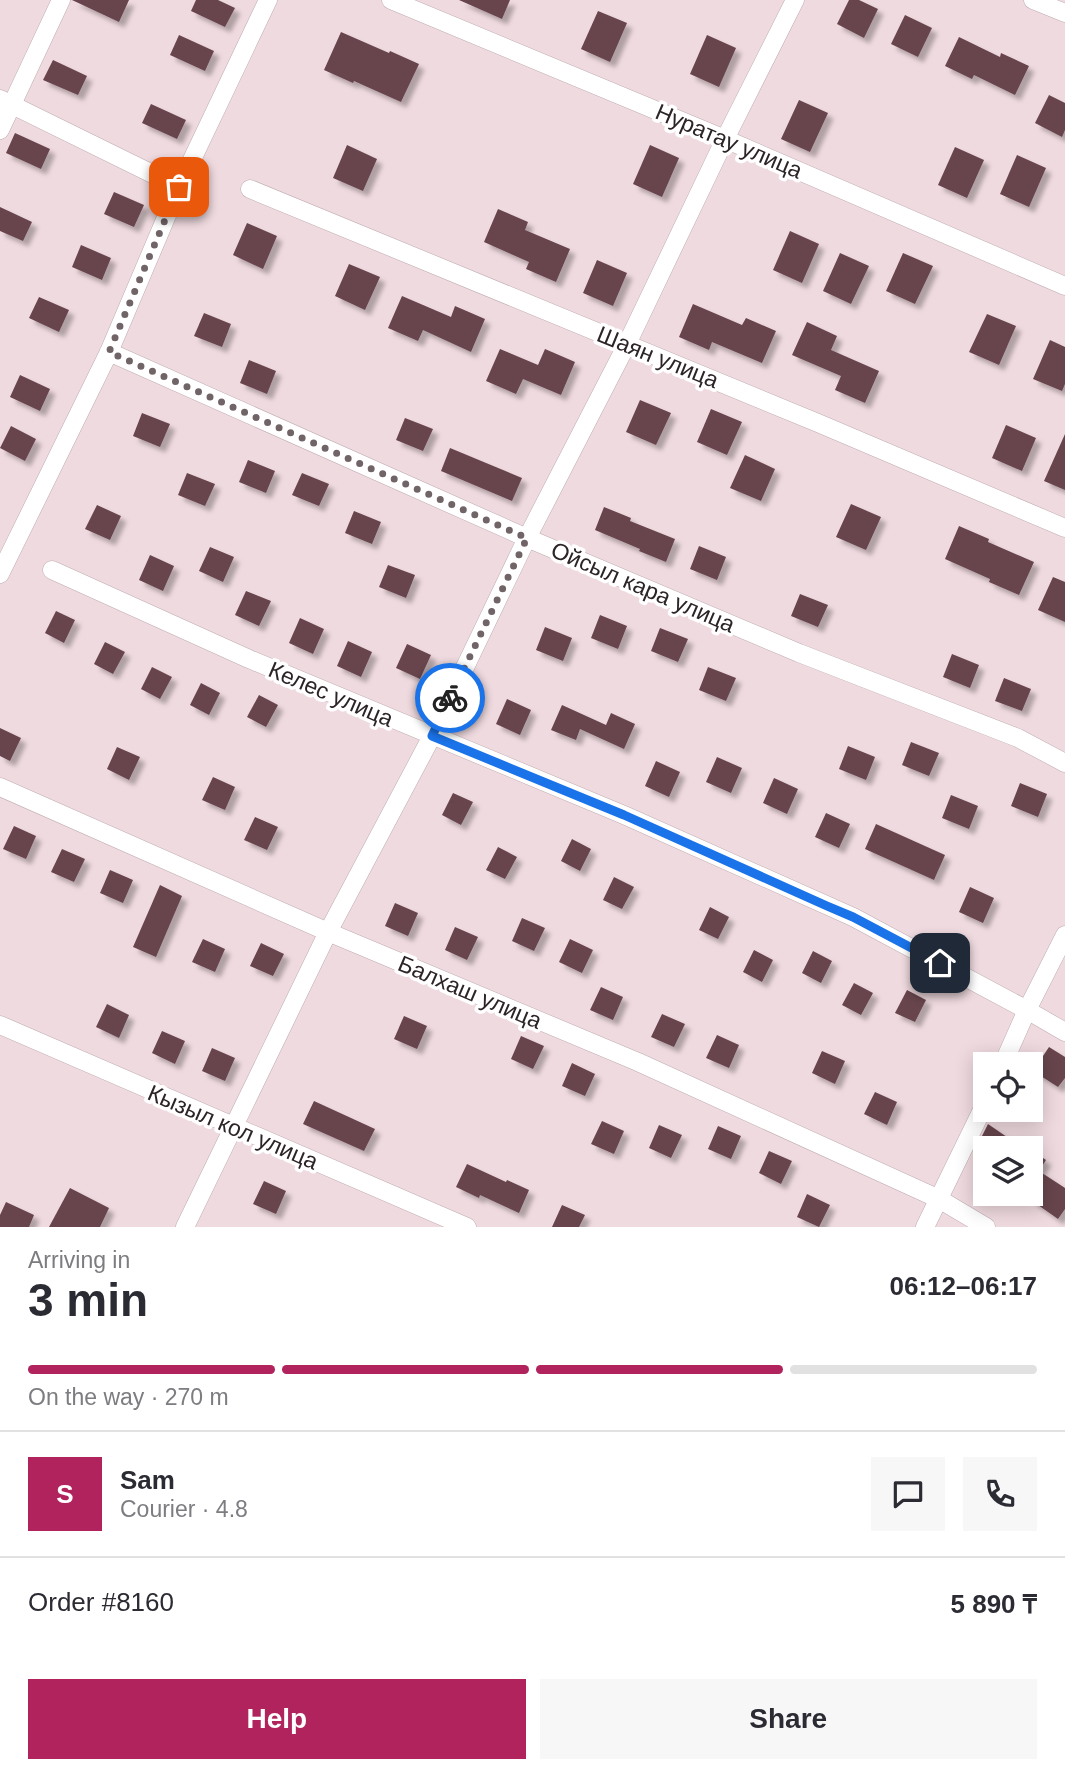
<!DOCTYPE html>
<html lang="en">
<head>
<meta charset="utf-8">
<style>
  body { margin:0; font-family:Helvetica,sans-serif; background:#f7f7f7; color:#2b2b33; height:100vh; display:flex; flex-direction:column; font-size:26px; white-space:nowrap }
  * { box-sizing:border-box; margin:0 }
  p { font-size:23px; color:#7c7c81 }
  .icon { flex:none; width:38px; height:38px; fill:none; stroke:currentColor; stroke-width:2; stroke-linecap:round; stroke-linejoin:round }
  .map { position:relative; height:1227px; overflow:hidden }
  .sheet { display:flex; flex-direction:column; background:#fff; flex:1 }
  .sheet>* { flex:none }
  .tools { position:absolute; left:973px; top:1052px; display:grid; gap:14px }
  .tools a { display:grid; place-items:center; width:70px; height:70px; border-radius:0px; background:#fff; box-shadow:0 4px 18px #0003; font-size:35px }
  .pin { position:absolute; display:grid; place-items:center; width:60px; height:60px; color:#fff; margin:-30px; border-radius:14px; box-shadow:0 4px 10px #0006 }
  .courier { position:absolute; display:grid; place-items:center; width:70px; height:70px; margin:-35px; border:5px solid #1a73e8; border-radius:50%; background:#fff; color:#222; box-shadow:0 2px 9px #0007 }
  .summary em { font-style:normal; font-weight:700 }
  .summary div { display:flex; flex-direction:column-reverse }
  .summary { display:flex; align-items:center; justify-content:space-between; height:119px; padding:0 28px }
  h1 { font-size:46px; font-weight:700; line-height:52px }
  .bar { display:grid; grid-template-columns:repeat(4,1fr); gap:10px 7px; align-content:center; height:84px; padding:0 28px }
  .bar i { height:9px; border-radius:5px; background:#e1e1e2 }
  .bar .current { background:#b0235d }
  .bar p { grid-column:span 4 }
  .line { display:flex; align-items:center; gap:18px; padding:0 28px; border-top:2px solid #e1e1e2 }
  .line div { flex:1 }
  .round { display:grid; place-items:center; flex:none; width:74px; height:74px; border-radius:0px; background:#f7f7f7 }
  .button { display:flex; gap:14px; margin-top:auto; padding:14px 28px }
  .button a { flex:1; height:80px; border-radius:0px; background:#b0235d; color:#fff; font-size:28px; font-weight:700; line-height:80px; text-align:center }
  .button a+a { background:#f7f7f7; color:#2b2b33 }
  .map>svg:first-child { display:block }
  .building { fill:#67444e; filter:url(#shadow) }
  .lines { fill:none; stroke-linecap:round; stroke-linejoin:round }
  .minor-casing { stroke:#bfacb0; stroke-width:19 }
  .minor { stroke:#fff; stroke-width:18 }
  .done { stroke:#706467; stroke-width:7; stroke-dasharray:0 12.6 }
  .route { stroke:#1a73e8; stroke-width:9 }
  .labels { text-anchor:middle; stroke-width:7; stroke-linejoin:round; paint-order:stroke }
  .street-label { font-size:23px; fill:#2c2426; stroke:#fff }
</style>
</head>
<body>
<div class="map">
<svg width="1065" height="1227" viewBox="0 0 1065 1227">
  <defs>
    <filter id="shadow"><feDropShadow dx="5.5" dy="5.5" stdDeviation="2" flood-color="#0004"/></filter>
  </defs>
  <rect width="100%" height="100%" fill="#efdadf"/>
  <!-- building -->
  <g class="building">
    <polygon points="72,0 129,0 119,22"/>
    <polygon points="196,0 218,0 235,8 225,27 191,11"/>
    <polygon points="459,0 510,0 502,19"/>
    <polygon points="849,0 859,0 878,9 864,38 837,24"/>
    <polygon points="598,11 627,23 610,62 581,49"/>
    <polygon points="905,15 932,28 918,57 891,44"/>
    <polygon points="341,32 389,53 390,51 419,64 401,102 354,81 353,83 324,70"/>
    <polygon points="179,35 214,51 205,71 170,55"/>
    <polygon points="707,35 736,48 719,87 690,74"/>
    <polygon points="959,37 1000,57 1001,53 1029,66 1015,95 974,75 972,79 945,66"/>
    <polygon points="53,60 87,76 78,95 43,80"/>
    <polygon points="1049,95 1065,103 1065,130 1062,137 1035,123"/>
    <polygon points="799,100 828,113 810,152 781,139"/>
    <polygon points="151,104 186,120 177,139 142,123"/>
    <polygon points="15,133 50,149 41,169 6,153"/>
    <polygon points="347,145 377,159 363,191 333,178"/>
    <polygon points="650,145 679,158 662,197 633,184"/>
    <polygon points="955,147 984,160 967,198 938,185"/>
    <polygon points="1017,155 1046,168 1029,207 1000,194"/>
    <polygon points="114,192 144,205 134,227 104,214"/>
    <polygon points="0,207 32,222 23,241 0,231"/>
    <polygon points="498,209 528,222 525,230 570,249 556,282 526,269 529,262 484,242"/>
    <polygon points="247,223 277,236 263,269 233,255"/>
    <polygon points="790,231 819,244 802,283 773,270"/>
    <polygon points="81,245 111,258 102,280 72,267"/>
    <polygon points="840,253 869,266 851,304 823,291"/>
    <polygon points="903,253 933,266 915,304 886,291"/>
    <polygon points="597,260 627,273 613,306 583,293"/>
    <polygon points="349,264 380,277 365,310 335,296"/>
    <polygon points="402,296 451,317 455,306 485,319 471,352 423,330 418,341 388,328"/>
    <polygon points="39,297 69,310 59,332 29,318"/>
    <polygon points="693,304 742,325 746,318 776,331 762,363 712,342 709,350 679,337"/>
    <polygon points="204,313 231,324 222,347 194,336"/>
    <polygon points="987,314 1016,326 999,365 969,352"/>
    <polygon points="807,322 837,336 831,350 879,371 865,403 835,390 841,376 792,355"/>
    <polygon points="1050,340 1065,347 1065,384 1062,391 1033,379"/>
    <polygon points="500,349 538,365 545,349 575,362 561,395 523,379 516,394 486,381"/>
    <polygon points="249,360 276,371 267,394 240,383"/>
    <polygon points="20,375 50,389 40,411 10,397"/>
    <polygon points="640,400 671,413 656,445 626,432"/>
    <polygon points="711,409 742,422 727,455 697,442"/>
    <polygon points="142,413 170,424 160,447 133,436"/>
    <polygon points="405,418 433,429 423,451 396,440"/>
    <polygon points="1006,425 1036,438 1022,471 992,458"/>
    <polygon points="11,426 36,439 25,461 0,448"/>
    <polygon points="1065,434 1065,490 1044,481"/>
    <polygon points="450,448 522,478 512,501 441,471"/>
    <polygon points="745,455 775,469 761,501 730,488"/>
    <polygon points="248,460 275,471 266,493 239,482"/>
    <polygon points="187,473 215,484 205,506 178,495"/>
    <polygon points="302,473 329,484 319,506 292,495"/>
    <polygon points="851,504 881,517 866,550 836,537"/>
    <polygon points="97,505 121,516 110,540 85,529"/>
    <polygon points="604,507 631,518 630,521 675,539 666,562 639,551 640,549 595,530"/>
    <polygon points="354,511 381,522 372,544 345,533"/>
    <polygon points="959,526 989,539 988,542 1034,562 1019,595 989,582 990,579 945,559"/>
    <polygon points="699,546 726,557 717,580 690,569"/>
    <polygon points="210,547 234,557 223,582 199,571"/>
    <polygon points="150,555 174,566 163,591 139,580"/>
    <polygon points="388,565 415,575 406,598 379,587"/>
    <polygon points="1053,577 1065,582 1065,622 1038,610"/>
    <polygon points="246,591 271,601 259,626 235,615"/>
    <polygon points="800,594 828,605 818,627 791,616"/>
    <polygon points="56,611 75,620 64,643 45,633"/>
    <polygon points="600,615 627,626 618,649 591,638"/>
    <polygon points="300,618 324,629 313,654 289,643"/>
    <polygon points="545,627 572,638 563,661 536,650"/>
    <polygon points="660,628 688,639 678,662 651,651"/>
    <polygon points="348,641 372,652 361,677 337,666"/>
    <polygon points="105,642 125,652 113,674 94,664"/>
    <polygon points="407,644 431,655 420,679 396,668"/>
    <polygon points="952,654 979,665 970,688 943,677"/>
    <polygon points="152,667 172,677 160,699 141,689"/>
    <polygon points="708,667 736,678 726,701 699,690"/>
    <polygon points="1004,678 1031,689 1022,711 995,701"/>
    <polygon points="201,683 220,693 209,715 190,705"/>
    <polygon points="259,695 278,705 266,727 247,717"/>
    <polygon points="507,699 531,710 520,735 496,724"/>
    <polygon points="562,705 606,725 611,713 635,724 624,749 580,729 576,740 551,730"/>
    <polygon points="0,728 21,738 10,761 0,756"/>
    <polygon points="911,742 939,753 929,776 902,765"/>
    <polygon points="848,746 875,757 866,780 839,769"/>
    <polygon points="117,747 140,757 129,780 107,769"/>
    <polygon points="717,757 742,768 731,793 706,782"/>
    <polygon points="656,761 680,772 669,797 645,786"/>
    <polygon points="213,777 235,787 225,810 202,800"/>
    <polygon points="774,778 798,789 787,814 763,803"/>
    <polygon points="1020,783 1047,794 1038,817 1011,806"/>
    <polygon points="453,793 473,802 461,825 442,815"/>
    <polygon points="951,795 978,806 969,829 942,818"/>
    <polygon points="826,813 850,824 839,848 815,837"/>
    <polygon points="255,817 278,827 267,850 244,840"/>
    <polygon points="876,824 945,855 934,880 865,849"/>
    <polygon points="14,826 36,836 26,859 3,849"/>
    <polygon points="572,839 591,849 580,871 561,861"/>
    <polygon points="498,847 517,857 505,879 486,870"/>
    <polygon points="62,849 85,859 74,882 51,872"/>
    <polygon points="110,870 133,880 123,903 100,893"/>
    <polygon points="614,877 634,887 622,909 603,900"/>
    <polygon points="160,885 182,896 156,957 133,947"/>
    <polygon points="970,887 994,898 983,923 959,912"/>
    <polygon points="395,903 418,913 408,936 385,926"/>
    <polygon points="710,907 729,917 718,939 699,930"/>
    <polygon points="522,918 545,928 534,951 512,941"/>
    <polygon points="455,927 478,937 467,960 445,950"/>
    <polygon points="203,939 225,949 215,972 192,962"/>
    <polygon points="570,939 593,950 582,973 559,962"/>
    <polygon points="261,943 284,954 273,976 250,966"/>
    <polygon points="754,950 773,960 762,982 743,972"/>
    <polygon points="813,951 832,961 821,983 802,973"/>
    <polygon points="854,983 873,993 861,1015 842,1005"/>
    <polygon points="601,987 623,997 613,1020 590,1010"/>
    <polygon points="907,990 926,1000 915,1022 895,1013"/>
    <polygon points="107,1004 129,1015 119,1038 96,1027"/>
    <polygon points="662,1014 685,1024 674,1047 651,1037"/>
    <polygon points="404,1016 427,1026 417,1049 394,1039"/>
    <polygon points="162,1031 185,1041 175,1064 152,1053"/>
    <polygon points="717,1035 739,1045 729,1068 706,1058"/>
    <polygon points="521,1036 544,1046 533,1069 511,1059"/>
    <polygon points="1049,1047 1065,1057 1065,1078 1058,1087 1033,1071"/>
    <polygon points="212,1048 235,1058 225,1081 202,1071"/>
    <polygon points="822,1051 845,1061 835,1084 812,1073"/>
    <polygon points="572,1063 595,1074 585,1096 562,1086"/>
    <polygon points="875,1092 897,1102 887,1125 864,1114"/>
    <polygon points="314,1101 375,1129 364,1151 303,1124"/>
    <polygon points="602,1121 624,1131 614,1154 591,1144"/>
    <polygon points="988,1124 1023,1148 985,1148 985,1157 975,1150"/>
    <polygon points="659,1125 682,1135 671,1158 649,1148"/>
    <polygon points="718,1126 741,1136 731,1159 708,1149"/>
    <polygon points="1031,1150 1046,1160 1039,1171 1065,1188 1065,1209 1058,1219 1031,1200"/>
    <polygon points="769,1151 792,1161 781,1184 759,1173"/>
    <polygon points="467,1164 506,1182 507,1180 529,1190 519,1213 480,1195 479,1198 456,1187"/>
    <polygon points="264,1181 286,1191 276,1214 253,1204"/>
    <polygon points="70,1188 109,1208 100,1227 49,1227"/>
    <polygon points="807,1194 830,1205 819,1227 797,1217"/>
    <polygon points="6,1202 34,1215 29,1227 0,1227 0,1215"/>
    <polygon points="562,1205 585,1215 579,1227 552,1227"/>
  </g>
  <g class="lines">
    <defs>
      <g id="minor">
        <polyline points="391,0 725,139 1065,286"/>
        <polyline points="1033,0 1065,13"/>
        <polyline points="0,99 179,187"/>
        <polyline points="0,130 61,0"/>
        <polyline points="250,189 818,423 1065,528"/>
        <polyline points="109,352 527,538 799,653 1018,738 1065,763"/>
        <polyline points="52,570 249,659 624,815 853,917 1027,1010 1065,1032"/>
        <polyline points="0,574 109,352 179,187 268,0"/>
        <polyline points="0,787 328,932 638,1062 939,1199 986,1227"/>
        <polyline points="0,1025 467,1227"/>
        <polyline points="1003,1064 1027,1010 1065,935"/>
        <polyline points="185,1227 328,932 432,736 527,538 627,344 725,139 795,0"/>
        <polyline points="925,1227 985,1104"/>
      </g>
    </defs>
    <!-- minor casing -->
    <use href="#minor" class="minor-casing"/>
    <!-- minor -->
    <use href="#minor" class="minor"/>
  </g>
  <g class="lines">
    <!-- done -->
    <polyline class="done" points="179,187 109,352 527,538 450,698"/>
    <!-- route -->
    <polyline class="route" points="450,698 432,736 624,815 827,906 853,917 940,963"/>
  </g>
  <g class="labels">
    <!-- street labels -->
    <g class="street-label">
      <text transform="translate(729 141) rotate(23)" y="8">Нуратау улица</text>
      <text transform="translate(658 357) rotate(22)" y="8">Шаян улица</text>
      <text transform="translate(643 587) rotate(23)" y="8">Ойсыл кара улица</text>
      <text transform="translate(331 694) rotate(23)" y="8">Келес улица</text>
      <text transform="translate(470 992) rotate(23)" y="8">Балхаш улица</text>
      <text transform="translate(233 1127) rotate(23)" y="8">Кызыл кол улица</text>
    </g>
  </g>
</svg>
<div class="tools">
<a><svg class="icon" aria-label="locate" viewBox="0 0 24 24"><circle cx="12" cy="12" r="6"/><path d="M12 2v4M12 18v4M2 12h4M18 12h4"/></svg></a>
<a><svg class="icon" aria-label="layers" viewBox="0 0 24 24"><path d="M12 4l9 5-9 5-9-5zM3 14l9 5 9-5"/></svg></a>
</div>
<div class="pin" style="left:179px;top:187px;background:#ea580c"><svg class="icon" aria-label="bag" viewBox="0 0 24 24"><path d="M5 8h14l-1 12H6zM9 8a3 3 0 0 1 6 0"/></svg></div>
<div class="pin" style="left:940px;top:963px;background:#1f2937"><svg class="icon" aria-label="home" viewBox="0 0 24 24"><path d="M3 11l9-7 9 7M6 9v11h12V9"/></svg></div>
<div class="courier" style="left:450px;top:698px"><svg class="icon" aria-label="bike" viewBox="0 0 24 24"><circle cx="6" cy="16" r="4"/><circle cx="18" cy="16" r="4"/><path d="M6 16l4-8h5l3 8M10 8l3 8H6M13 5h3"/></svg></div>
</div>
<section class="sheet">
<div class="summary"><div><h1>3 min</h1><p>Arriving in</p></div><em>06:12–06:17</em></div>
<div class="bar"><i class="current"></i><i class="current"></i><i class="current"></i><i></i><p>On the way · 270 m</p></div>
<div class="line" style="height:126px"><b class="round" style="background:#b0235d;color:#fff">S</b><div><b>Sam</b><p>Courier · 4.8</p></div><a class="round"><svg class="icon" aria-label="chat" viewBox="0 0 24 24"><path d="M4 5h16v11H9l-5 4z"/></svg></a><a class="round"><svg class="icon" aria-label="phone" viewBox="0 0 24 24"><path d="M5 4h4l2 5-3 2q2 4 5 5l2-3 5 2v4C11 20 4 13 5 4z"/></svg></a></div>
<div class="line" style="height:91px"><div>Order #8160</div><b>5 890 ₸</b></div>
<div class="button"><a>Help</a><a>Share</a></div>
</section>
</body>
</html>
